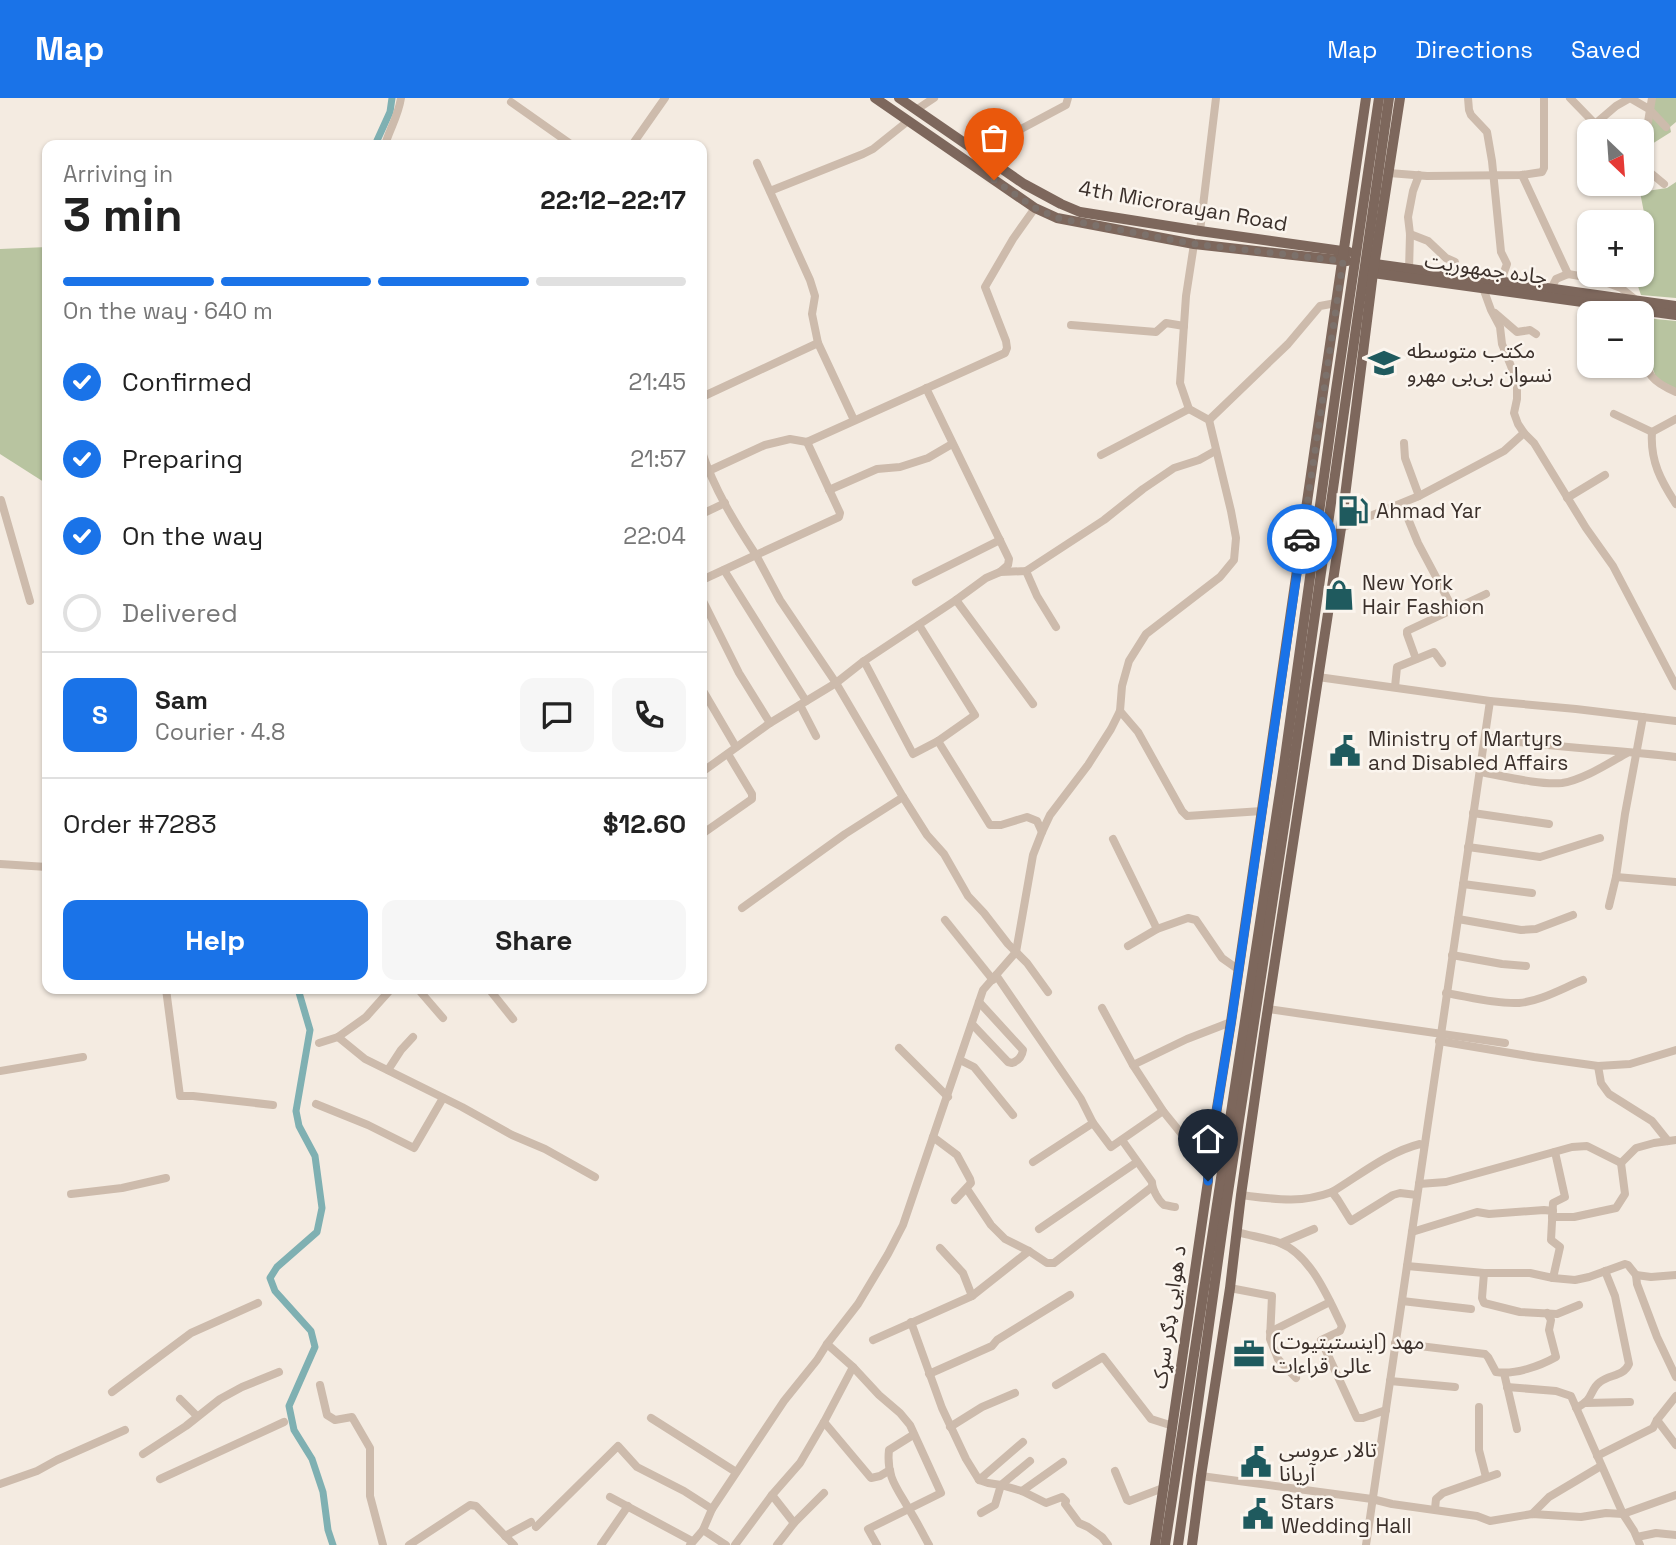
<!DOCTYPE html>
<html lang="en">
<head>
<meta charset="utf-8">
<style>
  body { margin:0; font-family:"Space Grotesk","Noto Sans Arabic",sans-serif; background:#f6f6f6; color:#222; height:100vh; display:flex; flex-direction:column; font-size:26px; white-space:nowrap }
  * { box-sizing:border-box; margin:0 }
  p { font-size:23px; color:#767676 }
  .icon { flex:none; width:38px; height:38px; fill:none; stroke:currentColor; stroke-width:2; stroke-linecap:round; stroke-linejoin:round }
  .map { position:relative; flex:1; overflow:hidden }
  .panel { position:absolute; left:42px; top:42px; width:665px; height:854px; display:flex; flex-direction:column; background:#fff; border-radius:14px; box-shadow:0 2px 5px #0004 }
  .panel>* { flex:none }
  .needle { width:46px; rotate:155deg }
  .controls { position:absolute; left:1577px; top:21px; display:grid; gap:14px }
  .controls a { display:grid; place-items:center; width:77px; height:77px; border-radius:14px; background:#fff; box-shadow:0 2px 5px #0004; font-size:35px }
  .pin { position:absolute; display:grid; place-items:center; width:60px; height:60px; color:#fff; margin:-72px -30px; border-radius:50% 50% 50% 0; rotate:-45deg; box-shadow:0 0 7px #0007 }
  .pin .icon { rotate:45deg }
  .courier { position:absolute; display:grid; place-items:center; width:70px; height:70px; margin:-35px; border:5px solid #1a73e8; border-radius:50%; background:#fff; color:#222; box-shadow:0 2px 9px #0007 }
  .headline em { font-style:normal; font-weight:800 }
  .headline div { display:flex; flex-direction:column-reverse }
  .headline { display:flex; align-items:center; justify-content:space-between; height:119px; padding:0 21px }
  h1 { font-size:46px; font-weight:800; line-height:52px }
  .bar { display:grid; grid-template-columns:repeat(4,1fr); gap:10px 7px; align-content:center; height:84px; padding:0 21px }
  .bar i { height:9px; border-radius:5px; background:#e0e0e0 }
  .bar .active { background:#1a73e8 }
  .bar p { grid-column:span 4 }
  .line { display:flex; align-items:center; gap:18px; padding:0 21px; border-top:2px solid #e0e0e0 }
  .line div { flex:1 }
  .round { display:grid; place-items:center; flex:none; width:74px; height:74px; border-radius:14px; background:#f6f6f6 }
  ol { padding:0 21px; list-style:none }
  li { display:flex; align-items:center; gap:21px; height:77px }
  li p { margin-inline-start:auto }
  li .icon { padding:7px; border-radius:50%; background:#1a73e8; color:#fff; stroke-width:4 }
  li:last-child { color:#767676 }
  li i { width:38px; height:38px; border:4px solid #e0e0e0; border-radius:50% }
  .action { display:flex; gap:14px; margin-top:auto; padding:14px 21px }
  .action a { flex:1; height:80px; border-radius:14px; background:#1a73e8; color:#fff; font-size:28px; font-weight:800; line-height:80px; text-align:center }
  .action a+a { background:#f6f6f6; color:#222 }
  header { display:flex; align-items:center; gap:42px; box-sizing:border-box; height:98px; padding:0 35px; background:#1a73e8; color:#fff }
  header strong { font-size:33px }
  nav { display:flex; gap:38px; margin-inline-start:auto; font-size:24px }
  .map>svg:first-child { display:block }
  .green { fill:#b8c4a0 }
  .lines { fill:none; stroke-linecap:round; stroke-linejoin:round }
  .canal { stroke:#7fb0b2; stroke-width:7 }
  .minor { stroke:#cdbbac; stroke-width:8 }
  .major { stroke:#7d675c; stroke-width:10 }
  .done { stroke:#7c716b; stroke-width:7; stroke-dasharray:0 12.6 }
  .route { stroke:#1a73e8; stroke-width:9 }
  .labels { text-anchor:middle; stroke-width:5; stroke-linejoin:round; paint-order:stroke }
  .street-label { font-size:21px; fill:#3b302b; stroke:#fbf5ee }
  .poi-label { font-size:21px; fill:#3b302b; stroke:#fbf5ee; text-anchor:start }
</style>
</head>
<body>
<header>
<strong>Map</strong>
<nav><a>Map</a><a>Directions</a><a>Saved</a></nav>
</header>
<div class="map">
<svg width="1676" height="1447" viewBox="0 0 1676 1447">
  <rect width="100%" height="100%" fill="#f4ebe1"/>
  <!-- green -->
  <g class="green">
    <polygon points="1654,0 1676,0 1676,24 1670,29 1671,34 1644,51 1642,48 1642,38 1655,4"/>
    <polygon points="1676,84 1676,200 1641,197 1634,177 1642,177 1642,166 1653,161 1640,94 1667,90"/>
    <polygon points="47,149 47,386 0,356 0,151"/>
    <polygon points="1645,220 1676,223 1676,291 1656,280 1649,259"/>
  </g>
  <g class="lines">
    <!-- canal -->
    <g class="canal">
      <polyline points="375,47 390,14 392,0"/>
      <polyline points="298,891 310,932 296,1013 299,1028 315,1058 322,1110 317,1134 277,1169 270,1180 275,1193 311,1233 315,1249 289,1308 294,1332 312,1361 323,1394 328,1432 333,1447"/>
    </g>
    <!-- minor -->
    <g class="minor">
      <polyline points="1468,0 1469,12 1471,17 1487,34 1492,63 1501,154 1507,166 1500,185"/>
      <polyline points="1570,0 1602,33"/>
      <polyline points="511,4 572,47"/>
      <polyline points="916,12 934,0"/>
      <polyline points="1595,26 1616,8 1630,0 1649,11 1666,29"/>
      <polyline points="1589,46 1584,50 1589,59"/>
      <path d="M385,47C390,30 398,19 401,0"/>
      <polyline points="632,47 665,0"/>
      <polyline points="982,58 1021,31 1066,7 1068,0"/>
      <polyline points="757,65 810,182 815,198 812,216 818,245 854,322"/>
      <polyline points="1646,71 1664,86"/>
      <polyline points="1649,74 1643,54 1652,0"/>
      <polyline points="1389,75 1427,78 1522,77 1542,74 1544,70 1544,0"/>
      <polyline points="1522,77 1568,176"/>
      <polyline points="770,93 863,56 873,51 908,23"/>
      <polyline points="1200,133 1216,0"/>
      <polyline points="1410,136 1428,143 1446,160 1455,164 1456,178"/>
      <polyline points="1409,172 1410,136 1408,119 1413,93 1419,77"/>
      <polyline points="1483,190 1491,212 1500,229 1502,246 1517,283 1517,301 1514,315 1518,326 1524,335"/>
      <polyline points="1551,191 1556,181 1568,176 1597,181 1621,190 1636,202"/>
      <polyline points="1495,215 1517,234 1530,232 1536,236"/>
      <polyline points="1071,227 1156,234 1166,225 1184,228"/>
      <path d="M1642,251C1646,276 1652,284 1676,294"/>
      <polyline points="926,290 1009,461 1008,467 1000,474"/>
      <polyline points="702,299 818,245"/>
      <polyline points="1614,316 1652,334"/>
      <polyline points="1209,322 1288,246 1320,208 1336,205"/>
      <path d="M1652,334C1650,363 1661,383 1676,406"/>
      <polyline points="1652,334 1676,321"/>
      <polyline points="807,344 840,415 839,419 756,457 780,502 836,585 903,699 927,737 944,756 968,798 984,815 1008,846 1027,865 1048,894"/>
      <polyline points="1404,345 1405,360 1419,398"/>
      <path d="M702,354C714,391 735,425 756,457L702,482"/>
      <polyline points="1101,357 1189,311"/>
      <polyline points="702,376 765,347 790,341 807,344 1005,255 1007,250 1006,243 985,189 1013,141 1035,110"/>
      <polyline points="829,392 877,371 900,369 928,360 952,346"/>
      <polyline points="1567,400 1605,377"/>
      <polyline points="1,402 30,503"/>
      <polyline points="1402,406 1418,445 1453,511"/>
      <polyline points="702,416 725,405"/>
      <polyline points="1341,430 1419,398 1504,353 1524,335 1534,345 1586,430 1613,468 1676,588"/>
      <polyline points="724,472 806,603"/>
      <polyline points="1026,473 1037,498 1056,529"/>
      <polyline points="916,484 1000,442"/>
      <polyline points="702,501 739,575 770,625"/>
      <polyline points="956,502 1033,606"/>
      <polyline points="1416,561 1407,536 1407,533 1486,496"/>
      <polyline points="864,563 913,656 938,643 975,617 919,527"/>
      <polyline points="1318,579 1490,603 1576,611 1676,623"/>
      <polyline points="1395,589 1397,569 1434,554 1442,565"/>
      <polyline points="702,591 736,649"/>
      <polyline points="800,607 816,638"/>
      <polyline points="1120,613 1138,634 1182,713 1187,718 1262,713"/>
      <path d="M1485,639C1548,650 1612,651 1676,659"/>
      <polyline points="938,643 990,727 1001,727 1027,719 1037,723 1042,734"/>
      <polyline points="702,674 770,625 836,585 864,563 956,502 986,480 1000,474 1026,473 1104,422 1143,391 1174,370 1199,362 1215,353"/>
      <path d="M1480,674C1504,678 1537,687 1562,685C1583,682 1609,665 1627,655"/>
      <polyline points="1473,715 1549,726"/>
      <polyline points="702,736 752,701 752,696 728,656"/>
      <polyline points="1113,741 1157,831"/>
      <polyline points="1468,749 1540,759 1600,740"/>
      <polyline points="0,766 47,769"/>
      <polyline points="1616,779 1676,784"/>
      <polyline points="1463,786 1532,795"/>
      <polyline points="1609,808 1616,779 1625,716 1643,619"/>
      <polyline points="742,810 845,736 903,699"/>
      <polyline points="1458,821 1521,832 1536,831 1573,817"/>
      <polyline points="945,822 993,882"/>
      <polyline points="1128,848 1157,831 1188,820 1196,822 1222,860 1239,872"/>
      <polyline points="1452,857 1502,866 1526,868"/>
      <polyline points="996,877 1081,1001 1093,1025 1111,1049 1163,1013"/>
      <polyline points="166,891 180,998 193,998 273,1007"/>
      <polyline points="418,891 443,920"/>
      <polyline points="489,891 513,921"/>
      <path d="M1446,895C1470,899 1495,906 1519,905C1541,903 1563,890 1583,882"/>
      <polyline points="1102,910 1133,967 1163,1013 1197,1055 1208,1065"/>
      <polyline points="1268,911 1505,945"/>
      <path d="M972,926L1008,964L1012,965C1018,963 1022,959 1023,952L979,904"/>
      <polyline points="338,939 365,961 462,1009 512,1037 545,1051 595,1079"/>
      <polyline points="1439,943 1534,959 1598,968 1630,966 1676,952"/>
      <polyline points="319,945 338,939 366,919 391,891"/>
      <polyline points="899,950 948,999"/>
      <polyline points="960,962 974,969 1013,1017"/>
      <polyline points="1133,967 1187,941 1231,924"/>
      <polyline points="1598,968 1601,985 1609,996 1652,1023 1668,1043"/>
      <polyline points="388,972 401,952 413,939"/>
      <polyline points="0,973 83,959"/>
      <polyline points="316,1006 368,1027 414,1050 443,1000"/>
      <polyline points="933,1039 957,1057 970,1081 971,1085 955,1102"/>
      <path d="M1122,1042L1152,1084C1152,1091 1158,1102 1164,1107C1165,1107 1174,1109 1175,1109"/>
      <polyline points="1033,1064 1093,1025"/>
      <polyline points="1621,1065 1636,1050 1654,1045 1676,1042"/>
      <polyline points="1419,1086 1446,1084 1572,1049 1587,1048 1621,1065"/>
      <polyline points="967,1091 991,1127 1005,1141 1029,1153 1047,1165 1054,1165 1152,1089"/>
      <polyline points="1332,1094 1338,1102 1351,1123 1393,1097 1400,1095 1417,1097"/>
      <polyline points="71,1096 122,1090 166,1080"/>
      <path d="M1241,1097C1274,1101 1300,1106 1332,1094C1360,1077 1388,1054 1420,1046L1424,1048"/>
      <polyline points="1552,1119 1574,1119 1616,1110 1625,1096 1621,1065"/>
      <polyline points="1039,1131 1137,1064"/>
      <path d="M1237,1134C1251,1138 1266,1140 1280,1145C1311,1157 1328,1200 1342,1228L1340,1233L1321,1242L1357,1320H1363L1386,1312"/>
      <polyline points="1412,1134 1477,1114 1489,1116 1544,1112 1553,1113"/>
      <polyline points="1281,1145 1314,1131"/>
      <polyline points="940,1150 963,1175 972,1198"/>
      <polyline points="1407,1168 1484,1175 1530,1175 1553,1180 1575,1182 1589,1179 1625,1166 1628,1167 1636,1177 1637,1186 1657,1239 1676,1279"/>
      <polyline points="1484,1175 1482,1200 1484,1205 1520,1214 1557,1216 1579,1207"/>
      <polyline points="1636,1177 1651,1179 1676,1177"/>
      <polyline points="1553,1180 1560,1149 1551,1142 1553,1105 1565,1099 1555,1054"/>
      <polyline points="1230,1190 1272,1198 1270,1241 1278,1261 1296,1280"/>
      <polyline points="1402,1203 1471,1211"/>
      <polyline points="911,1224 942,1310 966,1361 979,1382 988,1385 1001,1387 1022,1393 1046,1405 1062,1399 1066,1403 1065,1406 1079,1425 1088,1429 1102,1439 1108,1447"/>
      <polyline points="1270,1234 1330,1204"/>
      <polyline points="873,1242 972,1198 1029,1153"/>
      <path d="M1395,1245L1485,1256L1488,1259L1496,1274C1515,1277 1540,1268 1556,1259L1549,1232L1551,1222L1547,1215"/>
      <polyline points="827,1246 853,1269 879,1297 900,1315 910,1327 941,1395 868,1431 877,1447"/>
      <polyline points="1504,1275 1517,1331"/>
      <polyline points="929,1276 992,1248 997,1242 1070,1197"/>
      <polyline points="1390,1283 1455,1289"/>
      <polyline points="320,1287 327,1317 335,1322 352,1319 370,1350 370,1398 383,1447"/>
      <polyline points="1056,1287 1103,1259 1151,1321 1173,1328"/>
      <polyline points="1507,1289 1556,1293 1571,1298 1623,1416 1634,1433 1640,1447"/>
      <polyline points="112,1294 191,1235 258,1205"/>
      <polyline points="180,1301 197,1318"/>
      <polyline points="1586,1305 1630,1304"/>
      <polyline points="1479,1309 1479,1352 1486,1379"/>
      <path d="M1576,1310C1595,1301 1589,1292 1600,1284C1610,1276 1623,1279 1629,1266L1615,1198L1605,1173"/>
      <polyline points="651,1320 736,1374"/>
      <polyline points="1657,1322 1676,1347"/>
      <polyline points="824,1324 871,1380 880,1378 890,1372"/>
      <polyline points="950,1329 982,1309 1015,1295"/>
      <path d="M913,1337L889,1352C886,1380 898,1391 910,1413C917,1424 923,1436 929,1447"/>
      <polyline points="143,1356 186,1328 220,1301 242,1289 279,1274"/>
      <polyline points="1597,1358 1653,1330 1657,1322 1676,1298"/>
      <polyline points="1115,1373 1127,1402 1129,1403 1163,1390"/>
      <polyline points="1201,1378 1372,1401 1392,1406 1477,1418 1490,1423 1532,1416 1581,1419 1606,1415 1623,1416 1676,1397"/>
      <polyline points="160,1381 284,1324"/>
      <polyline points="979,1382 1023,1344"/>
      <polyline points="0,1386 37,1373 57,1362 125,1332"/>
      <polyline points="1022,1393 1063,1364"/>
      <polyline points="772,1397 794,1425"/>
      <polyline points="610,1399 692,1443"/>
      <polyline points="1435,1411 1436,1401 1443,1395 1497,1376"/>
      <polyline points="981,1415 995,1407 1001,1387 1030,1363"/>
      <polyline points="1532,1416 1549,1399 1601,1368"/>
      <polyline points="536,1429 618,1348 637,1369 684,1393 712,1411"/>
      <polyline points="703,1432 726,1447"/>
      <polyline points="505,1438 531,1424"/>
      <polyline points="1637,1439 1656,1435 1676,1437"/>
      <polyline points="409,1447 470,1407 476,1408 514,1447"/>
      <polyline points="601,1447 628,1408"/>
      <polyline points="690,1447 703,1432 712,1411 784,1303 817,1262 827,1246 858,1206 888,1156 903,1127 983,892 1016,854 1033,757 1042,734 1050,717 1088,667 1111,631 1120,613 1122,588 1129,563 1146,536 1220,479 1234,462 1236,440 1231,413 1209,322 1189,311 1180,285 1186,198 1194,146"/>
      <polyline points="735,1447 772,1397 800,1365 824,1324 853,1269"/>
      <polyline points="777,1447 794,1425 824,1395"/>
      <polyline points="1366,1447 1490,603"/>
    </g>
    <!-- major -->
    <g class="major">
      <polyline points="875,0 1035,110 1057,120 1194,146 1347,163"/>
      <polyline points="899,0 1024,86 1061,106 1080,114 1200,133 1349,154"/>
      <polyline points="1375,166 1676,208"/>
      <polyline points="1373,175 1676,217"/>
      <polyline points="1155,1447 1208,1083 1208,1065 1231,924 1366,0"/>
      <polyline points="1165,1447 1283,674 1336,292 1379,0"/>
      <polyline points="1178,1447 1223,1127 1293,670 1389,0"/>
      <polyline points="1192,1447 1201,1378 1230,1190 1241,1097 1265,929 1341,430 1373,175 1400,0"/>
    </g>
  </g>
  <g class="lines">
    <!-- done -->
    <polyline class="done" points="994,82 1035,110 1057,120 1194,146 1343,163 1302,441"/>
    <!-- route -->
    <polyline class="route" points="1208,1083 1208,1065 1231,925 1302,441"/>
  </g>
  <!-- icons -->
  <defs>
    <symbol id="school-bare" viewBox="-9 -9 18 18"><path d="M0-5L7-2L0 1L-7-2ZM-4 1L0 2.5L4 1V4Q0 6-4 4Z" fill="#1f5a5e" stroke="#fbf5ee" stroke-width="2.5" paint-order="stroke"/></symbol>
    <symbol id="fuel-bare" viewBox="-9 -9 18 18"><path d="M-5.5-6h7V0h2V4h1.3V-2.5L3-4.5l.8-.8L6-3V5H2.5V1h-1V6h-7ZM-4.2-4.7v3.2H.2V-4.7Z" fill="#1f5a5e" stroke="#fbf5ee" stroke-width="2.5" paint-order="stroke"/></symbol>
    <symbol id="shop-bare" viewBox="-9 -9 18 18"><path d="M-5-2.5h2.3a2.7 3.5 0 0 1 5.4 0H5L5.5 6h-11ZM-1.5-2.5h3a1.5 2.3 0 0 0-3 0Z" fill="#1f5a5e" stroke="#fbf5ee" stroke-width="2.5" paint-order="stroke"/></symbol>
    <symbol id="civic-bare" viewBox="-9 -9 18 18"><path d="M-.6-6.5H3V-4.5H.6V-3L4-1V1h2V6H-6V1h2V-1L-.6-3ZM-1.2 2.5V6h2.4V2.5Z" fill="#1f5a5e" stroke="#fbf5ee" stroke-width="2.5" paint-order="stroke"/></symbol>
    <symbol id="office-bare" viewBox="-9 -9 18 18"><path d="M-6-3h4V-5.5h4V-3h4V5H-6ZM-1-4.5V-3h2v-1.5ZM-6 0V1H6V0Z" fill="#1f5a5e" stroke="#fbf5ee" stroke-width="2.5" paint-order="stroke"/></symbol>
  </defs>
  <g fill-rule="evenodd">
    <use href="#school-bare" x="1362" y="243" width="44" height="44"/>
    <use href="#fuel-bare" x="1331" y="391" width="44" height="44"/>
    <use href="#shop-bare" x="1317" y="475" width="44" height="44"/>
    <use href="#civic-bare" x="1323" y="631" width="44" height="44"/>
    <use href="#office-bare" x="1227" y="1234" width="44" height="44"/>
    <use href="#civic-bare" x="1234" y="1342" width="44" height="44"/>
    <use href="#civic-bare" x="1236" y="1394" width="44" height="44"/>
  </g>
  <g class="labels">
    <!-- street labels -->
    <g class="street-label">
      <text transform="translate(1183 108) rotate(10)" y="7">4th Microrayan Road</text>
      <text transform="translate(1486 171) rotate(8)" y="7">جاده جمهوریت</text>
      <text transform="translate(1169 1219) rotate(-82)" y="7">د هوایی ډګر سړک</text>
    </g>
    <!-- poi labels -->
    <g class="poi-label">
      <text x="1407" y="260">مکتب متوسطه<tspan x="1407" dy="24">نسوان بی‌بی مهرو</tspan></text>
      <text x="1376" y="420">Ahmad Yar</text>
      <text x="1362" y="492">New York<tspan x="1362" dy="24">Hair Fashion</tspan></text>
      <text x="1368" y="648">Ministry of Martyrs<tspan x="1368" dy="24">and Disabled Affairs</tspan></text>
      <text x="1272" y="1251">مهد (اینستیتیوت)<tspan x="1272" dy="24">عالی قراءات</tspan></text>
      <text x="1279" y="1359">تالار عروسی<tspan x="1279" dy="24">آریانا</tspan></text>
      <text x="1281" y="1411">Stars<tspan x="1281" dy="24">Wedding Hall</tspan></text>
    </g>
  </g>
</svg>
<div class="controls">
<a><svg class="needle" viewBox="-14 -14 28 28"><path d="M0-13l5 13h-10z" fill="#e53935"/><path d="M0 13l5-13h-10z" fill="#767676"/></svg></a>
<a>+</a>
<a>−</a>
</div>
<div class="pin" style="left:994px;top:82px;background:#ea580c"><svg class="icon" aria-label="bag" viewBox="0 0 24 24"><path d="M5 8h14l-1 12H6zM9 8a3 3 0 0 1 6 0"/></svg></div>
<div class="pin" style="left:1208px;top:1083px;background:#1f2937"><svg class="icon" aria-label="home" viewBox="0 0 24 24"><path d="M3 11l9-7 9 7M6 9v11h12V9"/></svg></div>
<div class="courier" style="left:1302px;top:441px"><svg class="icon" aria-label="car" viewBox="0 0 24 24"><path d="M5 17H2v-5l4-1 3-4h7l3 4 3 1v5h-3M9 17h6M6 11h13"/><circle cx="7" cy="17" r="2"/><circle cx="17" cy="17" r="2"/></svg></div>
<section class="panel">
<div class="headline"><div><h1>3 min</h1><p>Arriving in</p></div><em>22:12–22:17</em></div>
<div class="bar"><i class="active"></i><i class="active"></i><i class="active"></i><i></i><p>On the way · 640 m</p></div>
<ol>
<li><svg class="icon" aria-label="check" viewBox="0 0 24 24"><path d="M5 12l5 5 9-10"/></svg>Confirmed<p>21:45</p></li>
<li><svg class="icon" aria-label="check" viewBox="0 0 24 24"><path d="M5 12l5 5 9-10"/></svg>Preparing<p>21:57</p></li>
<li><svg class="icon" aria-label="check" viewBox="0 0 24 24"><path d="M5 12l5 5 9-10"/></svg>On the way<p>22:04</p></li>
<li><i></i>Delivered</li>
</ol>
<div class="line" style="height:126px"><b class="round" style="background:#1a73e8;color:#fff">S</b><div><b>Sam</b><p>Courier · 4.8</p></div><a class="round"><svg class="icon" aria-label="chat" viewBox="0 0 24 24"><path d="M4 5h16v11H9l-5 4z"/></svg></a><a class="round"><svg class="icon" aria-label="phone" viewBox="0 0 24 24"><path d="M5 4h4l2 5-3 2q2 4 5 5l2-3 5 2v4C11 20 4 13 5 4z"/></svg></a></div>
<div class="line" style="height:91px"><div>Order #7283</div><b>$12.60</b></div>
<div class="action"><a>Help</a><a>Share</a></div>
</section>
</div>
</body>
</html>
